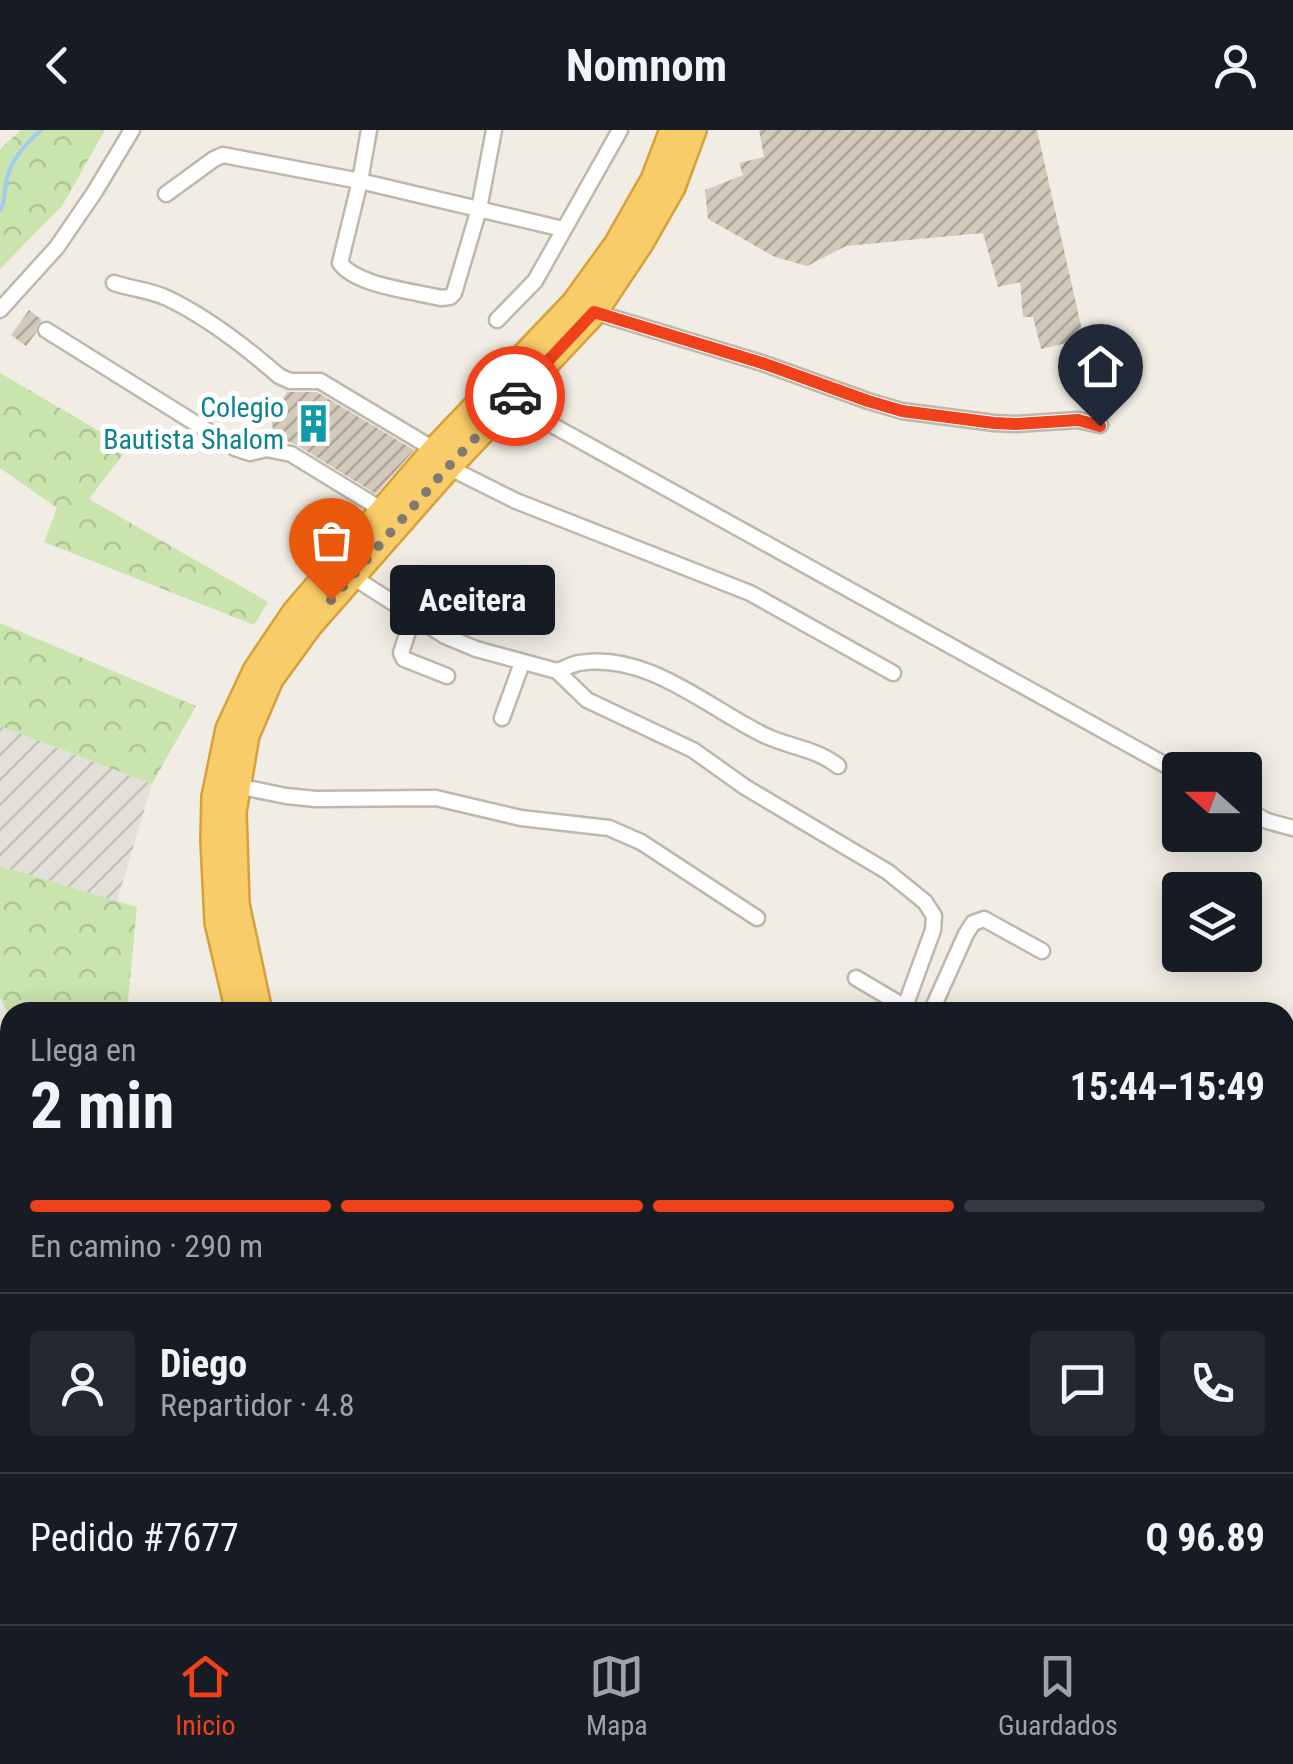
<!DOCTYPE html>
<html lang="es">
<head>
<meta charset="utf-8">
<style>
  body { margin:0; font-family:"Roboto Condensed",sans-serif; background:#242831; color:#f1f3f6; height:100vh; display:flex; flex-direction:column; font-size:38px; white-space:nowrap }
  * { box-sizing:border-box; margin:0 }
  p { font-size:32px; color:#9ea1a6 }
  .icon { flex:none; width:55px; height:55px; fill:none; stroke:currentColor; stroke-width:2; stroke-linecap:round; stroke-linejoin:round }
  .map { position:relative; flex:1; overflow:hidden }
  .details { position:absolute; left:0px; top:872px; width:1295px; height:622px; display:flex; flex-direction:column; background:#171b24; border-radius:30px 30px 0 0; box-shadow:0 5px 25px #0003 }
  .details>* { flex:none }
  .needle { width:65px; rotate:291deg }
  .controls { position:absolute; left:1162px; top:622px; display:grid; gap:20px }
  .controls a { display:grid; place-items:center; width:100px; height:100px; border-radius:10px; background:#171b24; box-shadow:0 5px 25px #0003; font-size:50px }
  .pin { position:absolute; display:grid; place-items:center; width:85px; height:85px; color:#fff; margin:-102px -42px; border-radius:50% 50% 50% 0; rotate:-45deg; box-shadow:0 0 10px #0007 }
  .pin .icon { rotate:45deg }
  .courier { position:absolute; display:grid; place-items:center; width:100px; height:100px; margin:-50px; border:8px solid #f1411b; border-radius:50%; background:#fff; color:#222; box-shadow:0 2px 12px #0007 }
  .bubble { position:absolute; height:70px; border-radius:10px; background:#171b24; box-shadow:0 5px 25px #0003; font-size:32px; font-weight:700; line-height:70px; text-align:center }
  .overview em { font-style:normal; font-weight:700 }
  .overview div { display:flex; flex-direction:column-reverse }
  .overview { display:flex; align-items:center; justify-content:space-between; height:170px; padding:0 30px }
  h1 { font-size:65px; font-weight:700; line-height:75px }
  .bar { display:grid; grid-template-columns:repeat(4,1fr); gap:15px 10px; align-content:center; height:120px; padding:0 30px }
  .bar i { height:12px; border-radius:8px; background:#363941 }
  .bar .active { background:#f1411b }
  .bar p { grid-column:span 4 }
  .line { display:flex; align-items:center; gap:25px; padding:0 30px; border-top:2px solid #363941 }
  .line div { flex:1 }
  .round { display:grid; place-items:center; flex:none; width:105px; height:105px; border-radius:10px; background:#242831 }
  header { display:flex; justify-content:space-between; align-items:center; height:130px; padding:0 30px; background:#171b24; font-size:45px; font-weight:700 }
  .dock { display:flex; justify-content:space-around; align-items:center; height:140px; border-top:2px solid #363941; background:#171b24; font-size:28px; color:#9ea1a6 }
  .dock a { display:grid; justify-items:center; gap:5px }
  .dock .active { color:#f1411b }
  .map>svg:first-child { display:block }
  .industrial { fill:url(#industrial-furrows) }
  .forest { fill:url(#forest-crowns) }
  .parking { fill:#e2e0dc }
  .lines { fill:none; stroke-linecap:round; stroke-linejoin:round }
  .stream { stroke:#a1ccec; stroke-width:4 }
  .building { fill:url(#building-hatch) }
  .street-casing { stroke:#bfb8aa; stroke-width:19 }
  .highway-casing { stroke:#d6a139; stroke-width:30 }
  .street { stroke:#fff; stroke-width:14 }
  .highway { stroke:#f8cc68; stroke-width:25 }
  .done { stroke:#807b72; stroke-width:10; stroke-dasharray:0 18 }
  .route { stroke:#f1411b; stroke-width:12 }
  .labels { text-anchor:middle; stroke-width:10; stroke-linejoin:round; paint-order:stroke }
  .culture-label { font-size:28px; fill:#0d838f; stroke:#fff; text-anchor:end }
</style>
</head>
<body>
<header><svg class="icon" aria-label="back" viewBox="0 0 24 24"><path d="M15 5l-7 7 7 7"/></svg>Nomnom<svg class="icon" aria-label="person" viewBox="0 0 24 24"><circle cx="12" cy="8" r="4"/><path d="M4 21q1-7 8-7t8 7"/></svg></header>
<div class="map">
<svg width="1293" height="1494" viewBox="0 0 1293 1494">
  <defs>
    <pattern id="industrial-furrows" width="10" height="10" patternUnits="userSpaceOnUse" patternTransform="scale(2.5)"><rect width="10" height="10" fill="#e3dfd9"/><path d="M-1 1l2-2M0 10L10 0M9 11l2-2" fill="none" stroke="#c4c0bb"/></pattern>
    <pattern id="forest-crowns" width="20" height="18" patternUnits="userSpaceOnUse" patternTransform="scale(2.5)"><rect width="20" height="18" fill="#cae4ae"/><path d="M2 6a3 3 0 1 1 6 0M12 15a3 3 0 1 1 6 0" fill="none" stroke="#afc496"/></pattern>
    <pattern id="building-hatch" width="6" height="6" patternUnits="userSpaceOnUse" patternTransform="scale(2.5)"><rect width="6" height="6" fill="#d2c9ba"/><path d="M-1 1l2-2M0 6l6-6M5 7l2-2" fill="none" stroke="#aca498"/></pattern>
  </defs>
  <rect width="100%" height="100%" fill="#f1ede4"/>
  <!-- industrial -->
  <polygon class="industrial" points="0,596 152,654 117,771 0,736"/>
  <!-- forest -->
  <g class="forest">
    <polygon points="21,0 105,0 62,76 0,139 0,19"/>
    <polygon points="0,243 128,318 89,369 268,472 254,495 44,412 57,378 0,338"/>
    <polygon points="0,493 196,576 152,654 0,596"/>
    <polygon points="0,736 137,777 127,882 10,882 10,886 0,868"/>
  </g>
  <!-- parking -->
  <polygon class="parking" points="12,1485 125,1485 120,1494 8,1494"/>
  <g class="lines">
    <!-- stream -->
    <path class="stream" d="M0,80C7,70 3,60 7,48C12,28 26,14 41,0"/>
  </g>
  <!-- building -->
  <g class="building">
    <polygon points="759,0 1037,0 1084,209 1041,219 1033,187 1023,187 1020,152 998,157 983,103 846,116 807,136 775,127 708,89 705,60 743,45 739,33 764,27"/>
    <polygon points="29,180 42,190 37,195 36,203 26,216 11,205"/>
    <polygon points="287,262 317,262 414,320 376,364 297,315 275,306 272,295 273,287"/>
  </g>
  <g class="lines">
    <defs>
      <g id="street">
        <path d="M369,0L360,51L340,133C357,156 413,161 441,168L450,167L454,163L479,79L494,0"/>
        <polyline points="166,64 214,29 223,25 360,51 563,99"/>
        <path d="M114,153C132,159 150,160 167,168C205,186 248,219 279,246L290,251H320L435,320"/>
        <polyline points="0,180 57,117 94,63 132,0"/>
        <polyline points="594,182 762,233 868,271 902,281 994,293 1016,294 1078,290 1100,295"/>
        <polyline points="497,190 535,151 620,0"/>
        <polyline points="46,200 235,318 250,323 266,319 291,324 384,381"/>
        <polyline points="508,273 543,290 1180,643"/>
        <polyline points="448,337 516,371 750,463 893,543"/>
        <polyline points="353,447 445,506 476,519 557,541 587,570 693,620 745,657 888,742 925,772 934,786 933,800 903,882"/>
        <polyline points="413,486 401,523 404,529 447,546"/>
        <path d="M557,541C564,539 572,534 579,533C647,521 709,579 766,606C790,617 817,619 838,636"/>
        <polyline points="502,588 522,533"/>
        <polyline points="237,656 286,666 316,669 436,668 521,688 609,698 641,712 757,788"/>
        <polyline points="1245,679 1267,691 1293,698"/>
        <polyline points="856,848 905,877"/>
        <polyline points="931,882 966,804 973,793 984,789 1042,821"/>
        <polyline points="1177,1485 1188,1491 1208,1494"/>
        <polyline points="542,1494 555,1485"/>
      </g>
      <g id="highway">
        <polyline points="239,882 218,792 214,710 215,667 229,599 256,541 295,483 435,320 575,173 617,115 654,50 673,0"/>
        <polyline points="259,882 236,774 233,682 246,605 270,549 310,494 448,337 594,182 640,113 672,57 693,0"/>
        <polyline points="136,1494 141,1485"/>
        <polyline points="162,1494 167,1485"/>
      </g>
    </defs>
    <!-- street casing -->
    <use href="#street" class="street-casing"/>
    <!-- highway casing -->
    <use href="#highway" class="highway-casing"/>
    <!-- street -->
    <use href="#street" class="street"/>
    <!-- highway -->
    <use href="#highway" class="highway"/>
  </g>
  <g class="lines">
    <!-- done -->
    <polyline class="done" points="331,470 448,337 515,266"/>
    <!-- route -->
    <polyline class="route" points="515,266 594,182 762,233 868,271 902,281 994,293 1016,294 1078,290 1100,296"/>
  </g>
  <!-- icons -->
  <defs>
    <symbol id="building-bare" viewBox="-9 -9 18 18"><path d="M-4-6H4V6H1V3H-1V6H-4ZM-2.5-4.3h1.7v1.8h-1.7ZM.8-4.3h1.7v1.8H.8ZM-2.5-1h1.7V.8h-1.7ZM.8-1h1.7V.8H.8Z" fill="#0f9aa8" stroke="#fff" stroke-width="2.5" paint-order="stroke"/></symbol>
  </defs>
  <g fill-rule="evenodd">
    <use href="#building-bare" x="286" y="266" width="55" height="55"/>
  </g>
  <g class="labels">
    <!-- culture labels -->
    <g class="culture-label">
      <text x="284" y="287">Colegio<tspan x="284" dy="32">Bautista Shalom</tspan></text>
    </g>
  </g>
</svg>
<div class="controls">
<a><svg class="needle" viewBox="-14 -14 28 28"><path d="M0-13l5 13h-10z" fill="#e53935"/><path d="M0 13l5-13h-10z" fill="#9ea1a6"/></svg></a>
<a><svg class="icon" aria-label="layers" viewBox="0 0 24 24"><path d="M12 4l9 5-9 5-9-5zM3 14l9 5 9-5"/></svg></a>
</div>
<div class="pin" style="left:331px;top:470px;background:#ea580c"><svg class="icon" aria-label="bag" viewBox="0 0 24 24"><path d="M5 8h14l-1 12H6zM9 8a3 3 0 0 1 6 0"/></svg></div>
<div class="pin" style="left:1100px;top:296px;background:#1f2937"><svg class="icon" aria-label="home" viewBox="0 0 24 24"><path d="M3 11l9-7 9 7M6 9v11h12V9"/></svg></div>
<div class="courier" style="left:515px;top:266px"><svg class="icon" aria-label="car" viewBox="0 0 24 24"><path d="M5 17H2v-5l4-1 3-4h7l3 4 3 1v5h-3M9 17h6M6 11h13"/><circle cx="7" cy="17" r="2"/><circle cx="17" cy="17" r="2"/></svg></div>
<div class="bubble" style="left:390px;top:435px;width:165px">Aceitera</div>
<section class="details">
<div class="overview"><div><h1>2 min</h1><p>Llega en</p></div><em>15:44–15:49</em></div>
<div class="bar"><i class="active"></i><i class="active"></i><i class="active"></i><i></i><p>En camino · 290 m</p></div>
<div class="line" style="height:180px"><a class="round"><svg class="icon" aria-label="person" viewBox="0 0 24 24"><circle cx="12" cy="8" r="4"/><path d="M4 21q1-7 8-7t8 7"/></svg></a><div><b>Diego</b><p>Repartidor · 4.8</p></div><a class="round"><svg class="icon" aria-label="chat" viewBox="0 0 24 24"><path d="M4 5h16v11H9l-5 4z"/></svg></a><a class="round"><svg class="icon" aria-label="phone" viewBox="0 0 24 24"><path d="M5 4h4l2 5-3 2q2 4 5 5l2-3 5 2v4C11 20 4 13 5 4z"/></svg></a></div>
<div class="line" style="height:130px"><div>Pedido #7677</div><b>Q 96.89</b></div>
</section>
</div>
<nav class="dock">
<a class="active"><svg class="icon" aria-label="home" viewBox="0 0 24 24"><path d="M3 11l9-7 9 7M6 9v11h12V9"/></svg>Inicio</a>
<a><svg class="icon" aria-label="map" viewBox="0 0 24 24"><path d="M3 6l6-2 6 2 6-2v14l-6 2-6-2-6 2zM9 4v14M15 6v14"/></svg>Mapa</a>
<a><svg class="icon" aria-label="saved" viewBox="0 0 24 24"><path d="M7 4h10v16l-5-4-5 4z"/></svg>Guardados</a>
</nav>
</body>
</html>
